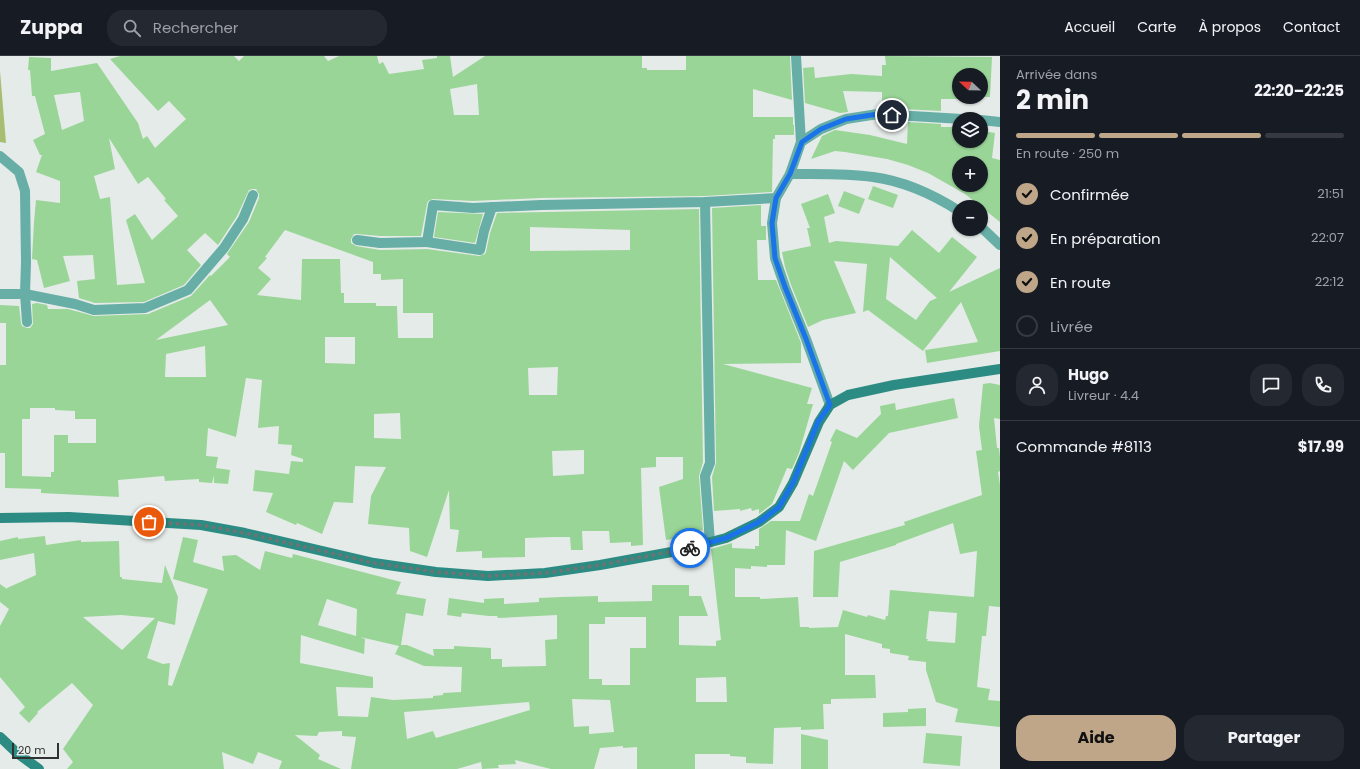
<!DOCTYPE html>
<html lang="fr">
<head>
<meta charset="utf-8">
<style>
  body { margin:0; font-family:Poppins,sans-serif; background:#242831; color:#f1f3f6; height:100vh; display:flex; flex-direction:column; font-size:15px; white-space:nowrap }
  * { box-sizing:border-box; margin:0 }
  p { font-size:13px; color:#9ea1a6 }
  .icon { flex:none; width:22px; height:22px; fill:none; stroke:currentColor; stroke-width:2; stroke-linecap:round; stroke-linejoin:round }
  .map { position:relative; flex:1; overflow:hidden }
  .side { display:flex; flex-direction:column; background:#171b24; width:360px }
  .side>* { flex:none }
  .needle { width:26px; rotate:292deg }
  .fabs { position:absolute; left:952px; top:12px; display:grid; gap:8px }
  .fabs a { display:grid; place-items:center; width:36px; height:36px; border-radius:50%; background:#171b24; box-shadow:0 1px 3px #0004; font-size:20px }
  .scale { position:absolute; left:12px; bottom:10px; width:47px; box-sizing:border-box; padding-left:4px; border:2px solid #303231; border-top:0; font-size:11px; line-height:14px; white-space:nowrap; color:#303231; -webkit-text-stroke:3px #e5ebe8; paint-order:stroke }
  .pin { position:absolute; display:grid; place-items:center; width:34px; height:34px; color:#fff; margin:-17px; border:2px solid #fff; border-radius:50%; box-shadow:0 1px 4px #0007 }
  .courier { position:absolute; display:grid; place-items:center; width:40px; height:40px; margin:-20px; border:3px solid #1a73e8; border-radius:50%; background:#fff; color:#222; box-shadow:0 1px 5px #0007 }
  .head em { font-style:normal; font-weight:700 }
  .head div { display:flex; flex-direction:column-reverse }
  .head { display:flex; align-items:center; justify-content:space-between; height:68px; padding:0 16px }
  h1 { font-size:26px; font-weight:700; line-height:30px }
  .bar { display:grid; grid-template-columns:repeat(4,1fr); gap:6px 4px; align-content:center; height:48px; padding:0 16px }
  .bar i { height:5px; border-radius:3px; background:#363941 }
  .bar .current { background:#c0a688 }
  .bar p { grid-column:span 4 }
  .line { display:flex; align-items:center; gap:10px; padding:0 16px; border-top:1px solid #363941 }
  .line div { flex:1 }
  .round { display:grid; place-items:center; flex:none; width:42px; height:42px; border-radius:16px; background:#242831 }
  ol { padding:0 16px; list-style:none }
  li { display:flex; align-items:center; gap:12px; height:44px }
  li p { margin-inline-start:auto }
  li .icon { padding:4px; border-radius:50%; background:#c0a688; color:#111; stroke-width:4 }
  li:last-child { color:#9ea1a6 }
  li i { width:22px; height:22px; border:2px solid #363941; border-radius:50% }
  .action { display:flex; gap:8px; margin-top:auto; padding:8px 16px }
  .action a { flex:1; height:46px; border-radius:16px; background:#c0a688; color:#111; font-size:16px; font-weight:700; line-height:46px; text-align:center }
  .action a+a { background:#242831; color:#f1f3f6 }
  header { display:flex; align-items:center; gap:24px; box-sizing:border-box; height:56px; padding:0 20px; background:#171b24; border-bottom:1px solid #363941 }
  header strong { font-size:19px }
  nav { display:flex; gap:22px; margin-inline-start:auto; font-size:14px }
  .search { width:280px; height:36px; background:#242831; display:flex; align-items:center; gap:10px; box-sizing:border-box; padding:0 14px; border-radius:16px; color:#9ea1a6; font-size:15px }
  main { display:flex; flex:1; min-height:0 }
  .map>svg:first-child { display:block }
  .forest { fill:#a6bd72 }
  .building { fill:#9ad598; fill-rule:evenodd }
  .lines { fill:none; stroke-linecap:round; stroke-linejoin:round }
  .street { stroke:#67aea6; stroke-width:10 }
  .secondary { stroke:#2c8c83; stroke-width:10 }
  .done { stroke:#6f7371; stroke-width:4; stroke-dasharray:0 7.2 }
  .route { stroke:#1a73e8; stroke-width:5 }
</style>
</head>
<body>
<header>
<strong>Zuppa</strong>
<div class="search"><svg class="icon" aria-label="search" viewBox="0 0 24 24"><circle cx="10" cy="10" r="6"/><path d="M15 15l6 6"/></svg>Rechercher</div>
<nav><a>Accueil</a><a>Carte</a><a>À propos</a><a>Contact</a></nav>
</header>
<main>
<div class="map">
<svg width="1000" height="713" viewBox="0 0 1000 713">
  <rect width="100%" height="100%" fill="#e5ebe8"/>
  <!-- forest -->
  <polygon class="forest" points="0,15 6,87 0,86"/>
  <!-- building -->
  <g class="building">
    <path d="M120,0H234L239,5L244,0H324L328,5L339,0H377L379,8L383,6L389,18L424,13L422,4L437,2V0H450L453,21L485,0H642V12H647V14H686V0H790L792,44L753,33V61H793V69H792H794V79H775V83H773L772,136L705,140L541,142L473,145L433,143L428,145L427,148L421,180H380L357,178H354L351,183V187L356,190L380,194L427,193L479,200L485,198L486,196L490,177L497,157L699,153L703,406L699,420L703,474L678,478L679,482L666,484L659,431L683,423V401H656V411L641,412L643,489L631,490V486L610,487L609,475H582L583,494H571L570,481H554L525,482V501L482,502V495L456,496L459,474L450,473L449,434L427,501L410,495L409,472L368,468L371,440L386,411L355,410L353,447L334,446L322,478L297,467L296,469L266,456L273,437L253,435L255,414L289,418L291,405L303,406V403L291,399L292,389L278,388L279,370L258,372L262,324L246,322L236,381L208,372L206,400L218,401L216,412L230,414L228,428L214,427V420L212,427L199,426V423L165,425L164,420L118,424L119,441L41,437V433L5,432V397H0V309H6V267H0V249L19,250L21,267L22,270L27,272H30L33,268L32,248L37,247L47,249L48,253H68L94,260L148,258L191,240L210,219L211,220L230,201L227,198L249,166L259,142V138L256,133H253L249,134L237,160L218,189L205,177L187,194L201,209L184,229L144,246L95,247L79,242L77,225L95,223L93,199L63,200L70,225L44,232L37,204L32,203L34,166L36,144L60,147V125L36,116L42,99H40L33,84L45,78L35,40H32L30,14H28L29,1L51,2V15L97,7L138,67L143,83L147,80L155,92L186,63L169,45L158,55L110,3ZM477,28L479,59H454L450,33ZM80,36L84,65L62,74L54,39ZM109,82L138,128L148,121L166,143L164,144L178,160L152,184L135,158L126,164L145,227L117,229L110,141L100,143L94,120L115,113ZM530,171L630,174V194L530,195ZM285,174L373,206V218H381V224L403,223V257H433V282H398L397,250H376V247H344V237H341L340,203H302L301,244L257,239L271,223L258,212L267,202L265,201ZM210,244L228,269L156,284ZM325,281H355V308L325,307ZM205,290L206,321H165L166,298ZM558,311L557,339H529L528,312ZM30,352H55V354L75,355V363H96V387H68V379H54V416H51V421L22,420V363H30ZM400,357L401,383L374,382V358ZM584,394V418L553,420L552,395Z"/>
    <polygon points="885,0 992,1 990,41 981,41 981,19 959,19 959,41 968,41 968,43 941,43 941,55 882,52 882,36 843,35 848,56 840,57 805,47 803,12 814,11 815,22 851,18 882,20 882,9 886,9"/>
    <path d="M908,66L941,68V71H959V85H982L983,75L995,77L992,102L1000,104V166L965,138L928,117L908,109L887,103L845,96L835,95L811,103L822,80L835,74L870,79L907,88ZM959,107H981V129H959Z"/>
    <polygon points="873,130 898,139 893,152 868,143"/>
    <polygon points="844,135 865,143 859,158 838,150"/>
    <path d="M828,138L835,157L824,161L829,187L836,185L898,190L912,174L939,197L952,181L977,201L949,236L1000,212V295L927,307L925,294L978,286L961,246L923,295L868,254L863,256L867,208L834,205L856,257L823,264L808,271L791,229L785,211L782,196L811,190L807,172H810L801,148ZM890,201L937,242L930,245L916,264L886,243Z"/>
    <polygon points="761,149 761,170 766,170 766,184 757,184 758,224 776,224 801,287 801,307 723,308 812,332 807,348 813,348 799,397 792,413 787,412 772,448 759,458 759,453 752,455 751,452 740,455 740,453 714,455 712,421 716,407 712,152"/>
    <polygon points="438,156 483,158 475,187 434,181"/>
    <path d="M990,327L1000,329V363L994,362L997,392H999L1000,401V415L998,416L1000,429V551L989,550L986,580H982L977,631L990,633L988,644L1000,645V671L955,666L958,653L936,646L926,614V606L908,604L909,600L890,597V593L882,592V588L845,578V619H875L876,642L831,643V648H823L824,673L801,674V671L774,672L773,708L746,707V701L730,700V698H695V713H637V691L623,692V690L600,692L594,713H551L515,704L516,708L498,709L499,712L482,713L481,706L457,713H351L356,681L342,680V675L319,676L317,680L295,679L320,699L318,703L341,713H279L282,705L258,696L253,708L222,696L224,713H67L73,706L63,693L93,649L72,627L37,656L38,657L29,667L19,657L25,651L0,621V570L9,553L0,546V528L7,533V532L36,519L34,497L0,504V485L18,481V483L45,480L46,489L81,484V486L119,485L120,521H122V523L162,527L165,509L178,541L175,569L158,565L147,602L163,608L170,607L168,629L172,630L208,533L173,523L183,481L198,484L193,506L224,515L222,500L236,499L260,514L265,495L292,502L293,498L401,526L396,538L426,543L423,560L406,557L401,589H407L434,600L433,593H454V590L491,592V603H502V611L546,610L545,584L557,583V559L498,562L497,560H489L462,557L461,561L447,559L449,542L484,547V543L504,542V548L539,546V542L562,541L598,540V546L652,545V529H689V540H701L708,560H679V589L716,590V585L721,584L711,493L732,487V492L755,493V490H759V473L771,465H800L809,438L813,440L832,386L830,385L836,373L857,382L881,358L880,350L895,347L896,354L954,342L958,362L889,377L853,414L844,405L816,485L786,474L785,509H767V511L751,510V513L735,512V541H760V543L798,541L800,571H809V572L838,571L843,554L867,561L868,559L885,564L886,560H888L890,534L974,541L977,495L960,498L953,467L896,488V489L840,506L838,541H813L814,495L905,469L904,466L982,439L976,395L982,394L979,370L983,328ZM327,543L357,553L356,580L318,569ZM929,555L957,557L955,587L927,585L928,583H926ZM121,559L155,562L122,594L83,561ZM605,561H646V592H630V629H602V623H589V568H605ZM301,579L364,598L365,583L360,581L399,590L395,598L424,610L462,611L461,636L443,637V639L433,640V642L393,644L371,641L368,661L338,660L336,631L373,632V621L300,607ZM726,621L727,646H696V622ZM572,643L610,644L614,676L589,678V670L574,671ZM529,646L530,654L436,682L433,675L407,683L404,656Z"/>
    <polygon points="926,652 926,670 883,671 883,657 908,656 908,653"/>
    <polygon points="926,677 962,680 960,710 923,707"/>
    <polygon points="801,678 828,684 828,713 801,713"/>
  </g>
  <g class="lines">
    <!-- street -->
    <g class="street">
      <polyline points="796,0 801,86"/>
      <polyline points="981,64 1000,66"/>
      <polyline points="0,100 19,116 25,135 26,206 25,238 27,266"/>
      <path d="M790,118C817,118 846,117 873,121C903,125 934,139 959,155"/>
      <polyline points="705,146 710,407 705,420 710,486"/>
      <polyline points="981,171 1000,189"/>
      <polyline points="357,184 380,187 427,186 433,149 473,152 541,149 705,146 776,142"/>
      <polyline points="427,186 480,194 484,175 492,151"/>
      <polyline points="0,238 25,238 75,248 94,254 145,252 188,234 224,192 243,163 253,139"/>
      <polyline points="830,349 806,283 785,231 775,202 772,167 776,142 790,118 801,86 821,73 846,63 878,58 962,63"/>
    </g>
    <!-- secondary -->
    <g class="secondary">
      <polyline points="0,462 69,461 201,469 245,477 374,507 436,516 488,520 545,517 600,509 677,495 726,482 759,466 779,451 793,427 819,366 830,349 848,339 894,329 1000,313"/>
      <polyline points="0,681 17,697 39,713"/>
    </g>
  </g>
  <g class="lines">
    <!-- done -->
    <polyline class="done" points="149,466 201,469 245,477 374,507 436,516 488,520 545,517 600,509 690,492"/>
    <!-- route -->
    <polyline class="route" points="690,492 726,482 759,466 779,451 793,427 818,366 830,349 806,283 785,231 775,202 772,167 776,142 790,118 802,86 821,73 846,63 878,58 892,59"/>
  </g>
</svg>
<div class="fabs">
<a><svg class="needle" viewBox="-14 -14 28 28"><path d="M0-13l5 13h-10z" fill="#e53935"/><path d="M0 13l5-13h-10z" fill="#9ea1a6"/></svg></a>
<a><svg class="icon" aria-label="layers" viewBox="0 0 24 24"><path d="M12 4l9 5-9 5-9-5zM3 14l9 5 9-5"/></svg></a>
<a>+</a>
<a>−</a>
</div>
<div class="scale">20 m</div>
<div class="pin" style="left:149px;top:466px;background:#ea580c"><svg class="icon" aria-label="bag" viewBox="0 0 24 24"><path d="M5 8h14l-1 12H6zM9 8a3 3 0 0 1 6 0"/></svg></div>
<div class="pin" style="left:892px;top:59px;background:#1f2937"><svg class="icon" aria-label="home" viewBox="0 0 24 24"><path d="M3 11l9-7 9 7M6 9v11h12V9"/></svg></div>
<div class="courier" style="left:690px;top:492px"><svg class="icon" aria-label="bike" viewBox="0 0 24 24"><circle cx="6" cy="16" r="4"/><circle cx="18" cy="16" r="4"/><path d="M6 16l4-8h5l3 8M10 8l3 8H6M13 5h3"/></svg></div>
</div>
<section class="side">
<div class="head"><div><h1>2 min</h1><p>Arrivée dans</p></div><em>22:20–22:25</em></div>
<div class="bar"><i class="current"></i><i class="current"></i><i class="current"></i><i></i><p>En route · 250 m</p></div>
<ol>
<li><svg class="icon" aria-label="check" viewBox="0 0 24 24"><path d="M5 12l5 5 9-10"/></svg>Confirmée<p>21:51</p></li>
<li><svg class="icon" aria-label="check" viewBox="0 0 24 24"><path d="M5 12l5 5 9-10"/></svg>En préparation<p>22:07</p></li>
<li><svg class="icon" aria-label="check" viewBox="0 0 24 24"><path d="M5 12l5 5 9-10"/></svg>En route<p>22:12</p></li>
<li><i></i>Livrée</li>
</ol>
<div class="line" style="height:72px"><a class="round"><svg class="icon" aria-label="person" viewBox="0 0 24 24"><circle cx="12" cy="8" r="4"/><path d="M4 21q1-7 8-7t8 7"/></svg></a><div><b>Hugo</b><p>Livreur · 4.4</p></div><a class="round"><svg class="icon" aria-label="chat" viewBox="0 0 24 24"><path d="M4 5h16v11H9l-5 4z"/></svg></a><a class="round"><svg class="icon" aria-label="phone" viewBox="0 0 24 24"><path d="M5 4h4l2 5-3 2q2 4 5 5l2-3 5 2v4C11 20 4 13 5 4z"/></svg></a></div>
<div class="line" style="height:52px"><div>Commande #8113</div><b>$17.99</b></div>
<div class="action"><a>Aide</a><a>Partager</a></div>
</section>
</main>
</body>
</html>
